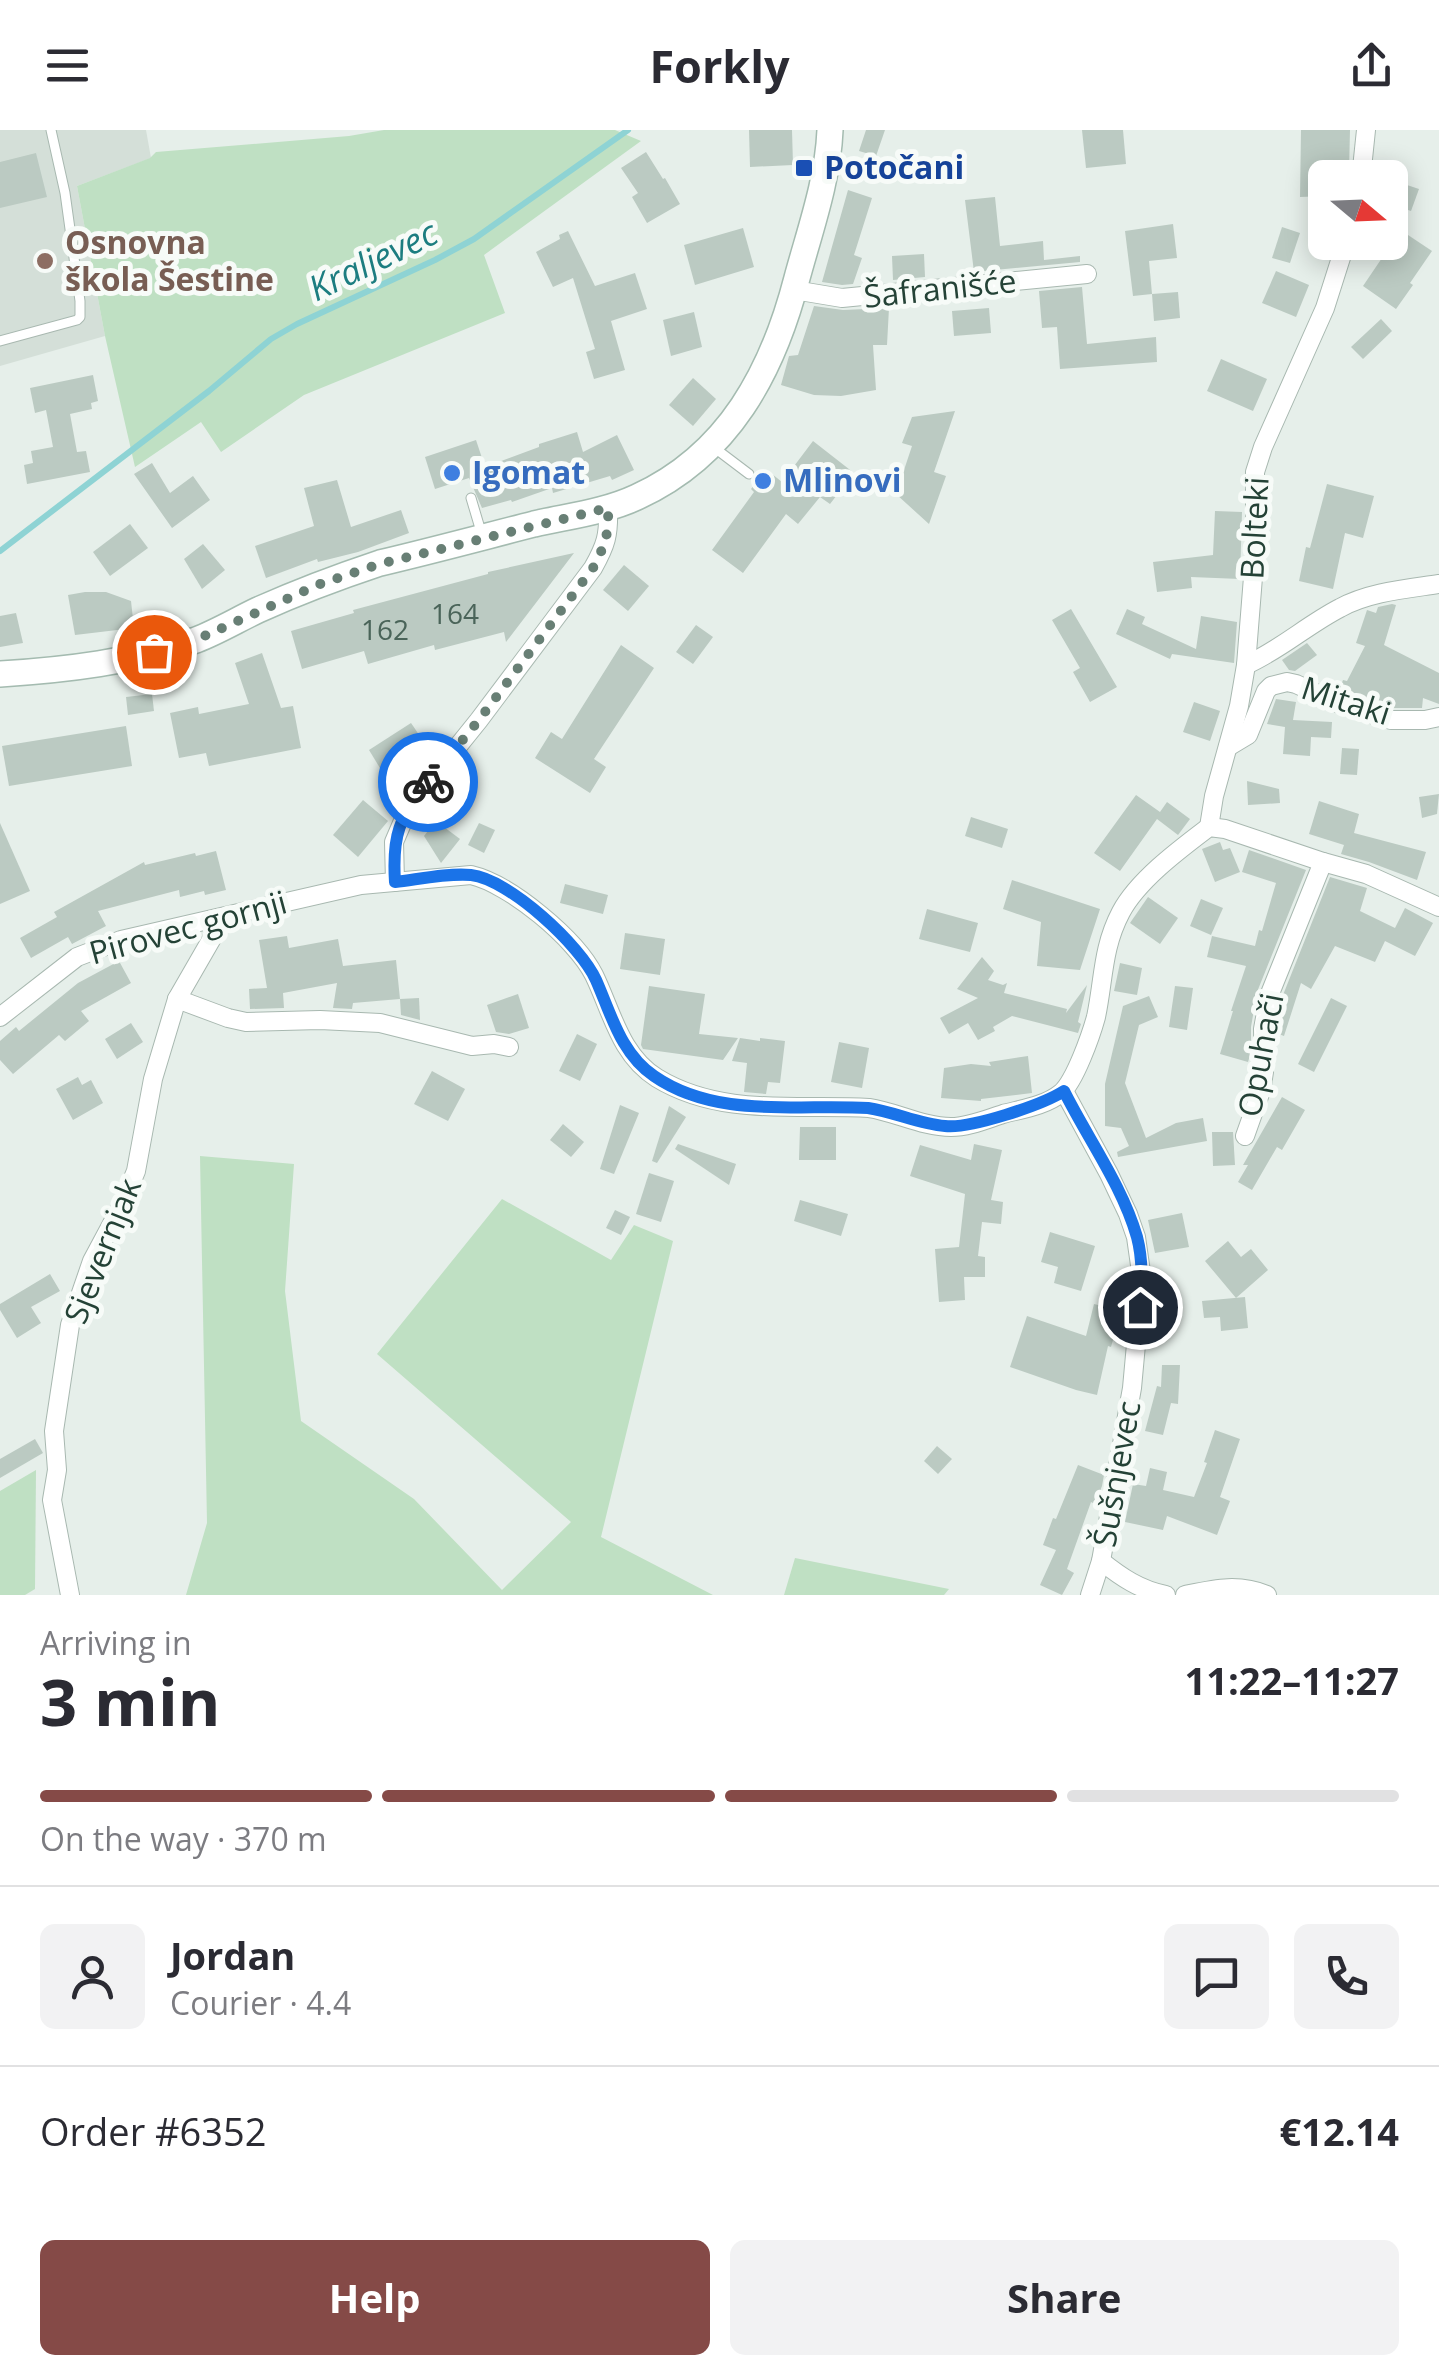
<!DOCTYPE html>
<html lang="en">
<head>
<meta charset="utf-8">
<style>
  body { margin:0; font-family:"Open Sans",sans-serif; background:#f2f2f3; color:#2b2b33; height:100vh; display:flex; flex-direction:column; font-size:38px; white-space:nowrap }
  * { box-sizing:border-box; margin:0 }
  p { font-size:32px; color:#7c7c81 }
  .icon { flex:none; width:55px; height:55px; fill:none; stroke:currentColor; stroke-width:2; stroke-linecap:round; stroke-linejoin:round }
  .map { position:relative; height:1465px; overflow:hidden }
  .details { display:flex; flex-direction:column; background:#fff; flex:1 }
  .details>* { flex:none }
  .needle { width:65px; rotate:109deg }
  .fabs { position:absolute; left:1308px; top:30px; display:grid; gap:20px }
  .fabs a { display:grid; place-items:center; width:100px; height:100px; border-radius:15px; background:#fff; box-shadow:0 5px 25px #0003; font-size:50px }
  .pin { position:absolute; display:grid; place-items:center; width:85px; height:85px; color:#fff; margin:-42px; border:5px solid #fff; border-radius:50%; box-shadow:0 2px 10px #0007 }
  .courier { position:absolute; display:grid; place-items:center; width:100px; height:100px; margin:-50px; border:8px solid #1a73e8; border-radius:50%; background:#fff; color:#222; box-shadow:0 2px 12px #0007 }
  .head em { font-style:normal; font-weight:700 }
  .head div { display:flex; flex-direction:column-reverse }
  .head { display:flex; align-items:center; justify-content:space-between; height:170px; padding:0 40px }
  h1 { font-size:65px; font-weight:700; line-height:75px }
  .bar { display:grid; grid-template-columns:repeat(4,1fr); gap:15px 10px; align-content:center; height:120px; padding:0 40px }
  .bar i { height:12px; border-radius:8px; background:#e1e1e2 }
  .bar .active { background:#854a47 }
  .bar p { grid-column:span 4 }
  .line { display:flex; align-items:center; gap:25px; padding:0 40px; border-top:2px solid #e1e1e2 }
  .line div { flex:1 }
  .round { display:grid; place-items:center; flex:none; width:105px; height:105px; border-radius:15px; background:#f2f2f3 }
  .button { display:flex; gap:20px; margin-top:auto; padding:20px 40px }
  .button a { flex:1; height:115px; border-radius:15px; background:#854a47; color:#fff; font-size:40px; font-weight:700; line-height:115px; text-align:center }
  .button a+a { background:#f2f2f3; color:#2b2b33 }
  header { display:flex; justify-content:space-between; align-items:center; height:130px; padding:0 40px; background:#fff; font-size:45px; font-weight:700 }
  .map>svg:first-child { display:block }
  .built { fill:#d4dfd8 }
  .green { fill:#bfe0c3 }
  .lines { fill:none; stroke-linecap:round; stroke-linejoin:round }
  .stream { stroke:#8ed3d4; stroke-width:6 }
  .building { fill:#bbcac2 }
  .lane-casing { stroke:#a8b8b0; stroke-width:11 }
  .street-casing { stroke:#a8b8b0; stroke-width:20 }
  .secondary-casing { stroke:#a4bbb0; stroke-width:28 }
  .lane { stroke:#fff; stroke-width:9 }
  .street { stroke:#fff; stroke-width:18 }
  .secondary { stroke:#fff; stroke-width:25 }
  .done { stroke:#687f75; stroke-width:10; stroke-dasharray:0 18 }
  .route { stroke:#1a73e8; stroke-width:12 }
  .transit-dot { fill:#1a4fb4; stroke:#f7fbf8; stroke-width:4 }
  .education-dot { fill:#8d6e63; stroke:#f7fbf8; stroke-width:4 }
  .shop-dot { fill:#3f7fe0; stroke:#f7fbf8; stroke-width:4 }
  .labels { text-anchor:middle; stroke-width:10; stroke-linejoin:round; paint-order:stroke }
  .number-label { font-size:28px; fill:#4a6459 }
  .transit-label { font-size:32px; font-weight:bold; fill:#164399; stroke:#f7fbf8; text-anchor:start }
  .education-label { font-size:32px; font-weight:bold; fill:#785e54; stroke:#f7fbf8; text-anchor:start }
  .street-label { font-size:32px; fill:#244236; stroke:#f7fbf8 }
  .shop-label { font-size:32px; font-weight:bold; fill:#366cbe; stroke:#f7fbf8; text-anchor:start }
  .water-label { font-size:35px; font-style:italic; fill:#1c7d80; stroke:#f7fbf8 }
</style>
</head>
<body>
<header><svg class="icon" aria-label="menu" viewBox="0 0 24 24"><path d="M4 6h16M4 12h16M4 18h16"/></svg>Forkly<svg class="icon" aria-label="share" viewBox="0 0 24 24"><path d="M12 15V3M7 8l5-5 5 5M5 13v7h14v-7"/></svg></header>
<div class="map">
<svg width="1439" height="1465" viewBox="0 0 1439 1465">
  <rect width="100%" height="100%" fill="#e6efea"/>
  <!-- built -->
  <polygon class="built" points="0,0 146,0 151,28 77,56 105,206 0,236"/>
  <!-- green -->
  <g class="green">
    <polygon points="384,0 615,0 641,11 484,125 505,183 304,265 221,322 201,292 135,337 105,206 77,56 150,28 156,22 349,6"/>
    <polygon points="200,1026 294,1034 285,1161 301,1291 414,1369 502,1460 571,1392 377,1224 502,1069 611,1130 634,1095 673,1111 601,1407 713,1465 186,1465 207,1393"/>
    <polygon points="36,1340 35,1459 25,1465 0,1465 0,1361"/>
    <polygon points="795,1428 949,1459 944,1465 784,1465"/>
  </g>
  <g class="lines">
    <!-- stream -->
    <polyline class="stream" points="0,421 209,261 271,209 297,194 435,130 474,109 628,0"/>
  </g>
  <!-- building -->
  <g class="building">
    <polygon points="749,0 792,0 793,35 750,37"/>
    <polygon points="866,0 885,0 876,26 859,21"/>
    <polygon points="1082,0 1123,0 1126,34 1086,38"/>
    <polygon points="1301,0 1350,0 1349,41 1326,41 1325,66 1300,67"/>
    <polygon points="646,22 663,49 665,48 680,74 647,93 632,67 638,63 621,38"/>
    <polygon points="36,23 47,67 0,78 0,32"/>
    <polygon points="1401,53 1419,59 1411,81 1393,75"/>
    <polygon points="848,60 872,68 854,125 862,128 853,154 842,155 822,152"/>
    <polygon points="995,67 1000,116 1043,111 1044,130 1080,126 1080,132 974,142 965,70"/>
    <polygon points="1173,94 1177,128 1149,131 1152,164 1133,166 1125,101"/>
    <polygon points="1393,95 1432,121 1410,153 1413,155 1396,179 1363,156 1384,125 1387,112 1390,112 1390,101"/>
    <polygon points="1282,97 1300,103 1290,133 1272,128"/>
    <polygon points="743,98 754,137 695,155 684,115"/>
    <polygon points="568,101 595,156 635,143 647,179 611,191 625,240 594,249 586,222 595,219 573,148 553,157 536,122 560,109 559,105"/>
    <polygon points="924,124 925,147 893,150 892,126"/>
    <polygon points="1276,141 1309,155 1296,187 1262,173"/>
    <polygon points="1082,157 1087,214 1156,207 1157,232 1060,239 1057,197 1042,198 1039,161"/>
    <polygon points="1178,162 1180,188 1154,191 1152,164"/>
    <polygon points="814,176 843,180 889,178 887,215 873,215 876,260 841,266 814,265 781,255 789,226 798,225"/>
    <polygon points="989,178 991,203 954,206 952,181"/>
    <polygon points="694,182 702,217 671,226 663,190"/>
    <polygon points="1381,189 1392,201 1363,229 1351,217"/>
    <polygon points="1221,229 1267,249 1253,281 1207,261"/>
    <polygon points="93,245 98,271 91,273 92,279 70,284 77,322 86,321 90,342 27,354 24,335 33,333 31,321 53,317 46,280 35,283 30,258"/>
    <polygon points="693,248 716,269 693,296 669,275"/>
    <polygon points="955,281 934,342 946,346 929,394 896,364 912,316 902,313 912,287"/>
    <polygon points="577,302 583,322 617,305 634,340 612,350 610,346 553,363 552,358 512,372 511,370 482,378 469,348 435,359 425,327 476,310 485,337 539,317 539,314"/>
    <polygon points="813,311 854,343 830,374 820,367 798,394 786,384 743,443 712,420 754,362 751,359 767,340 782,352"/>
    <polygon points="152,333 170,363 193,346 210,370 172,398 134,344"/>
    <polygon points="337,350 351,397 401,380 409,403 358,422 318,432 317,429 266,448 255,416 314,396 304,358"/>
    <polygon points="1327,354 1374,366 1363,408 1345,403 1333,459 1299,451 1306,417 1310,418"/>
    <polygon points="1215,381 1242,382 1240,449 1191,447 1192,458 1157,462 1153,432 1213,425"/>
    <polygon points="130,394 148,418 110,446 93,422"/>
    <polygon points="203,414 225,440 202,459 184,429"/>
    <polygon points="574,423 506,512 504,502 435,520 434,515 368,534 364,521 302,539 291,501 354,483 353,480 488,444 488,442"/>
    <polygon points="624,435 649,456 628,481 603,460"/>
    <polygon points="85,462 106,462 131,471 134,498 75,505 68,465"/>
    <polygon points="1392,474 1396,475 1384,515 1439,543 1439,574 1423,568 1422,578 1393,578 1339,560 1343,550 1347,551 1365,516 1356,513 1367,480 1376,483 1378,477"/>
    <polygon points="1071,479 1117,557 1090,572 1073,542 1080,538 1052,490"/>
    <polygon points="1127,479 1145,487 1142,494 1196,519 1201,486 1237,492 1234,533 1172,524 1170,529 1116,504"/>
    <polygon points="16,483 23,513 0,517 0,486"/>
    <polygon points="696,495 713,507 693,534 676,522"/>
    <polygon points="1307,513 1317,525 1295,541 1289,540 1282,530"/>
    <polygon points="621,515 654,538 594,629 606,637 590,663 535,628 551,602 562,609"/>
    <polygon points="262,523 281,578 293,576 301,618 209,636 206,623 179,628 170,583 198,577 199,584 249,574 235,533"/>
    <polygon points="152,564 154,581 128,585 126,567"/>
    <polygon points="1276,569 1296,572 1293,590 1332,592 1331,608 1311,607 1310,626 1283,624 1285,597 1267,594"/>
    <polygon points="1194,572 1220,581 1210,611 1183,602"/>
    <polygon points="411,593 426,615 383,643 369,620"/>
    <polygon points="126,596 132,636 9,656 2,616"/>
    <polygon points="1342,618 1359,619 1357,645 1340,644"/>
    <polygon points="1247,651 1279,659 1280,673 1248,675"/>
    <polygon points="1439,664 1437,684 1422,688 1419,667"/>
    <polygon points="1136,665 1160,682 1167,672 1190,689 1178,705 1157,689 1120,741 1094,723"/>
    <polygon points="363,670 388,691 358,727 333,705"/>
    <polygon points="1319,671 1359,684 1354,703 1426,722 1417,750 1369,732 1341,724 1344,715 1309,704"/>
    <polygon points="971,687 1008,699 1002,718 965,706"/>
    <polygon points="436,691 460,709 441,733 424,706"/>
    <polygon points="0,693 30,761 0,774"/>
    <polygon points="479,693 495,700 484,723 468,715"/>
    <polygon points="1220,712 1223,720 1230,718 1240,742 1215,752 1202,719"/>
    <polygon points="1249,720 1306,740 1257,862 1251,897 1251,922 1248,932 1220,924 1233,881 1231,881 1246,836 1207,827 1212,806 1255,816 1259,800 1262,801 1276,753 1242,742"/>
    <polygon points="216,721 226,760 205,765 204,761 180,767 179,760 98,781 106,796 72,814 68,807 31,828 20,808 57,787 54,782 144,732 145,735 195,723 196,726"/>
    <polygon points="1330,747 1367,758 1360,781 1395,798 1405,778 1433,793 1415,826 1385,811 1375,832 1335,816 1311,859 1301,853 1284,906 1276,903 1281,870"/>
    <polygon points="1012,750 1100,779 1080,840 1037,836 1041,792 1003,779"/>
    <polygon points="565,754 608,765 603,784 560,773"/>
    <polygon points="1148,767 1178,788 1160,814 1130,793"/>
    <polygon points="1201,769 1223,778 1211,805 1190,796"/>
    <polygon points="927,779 978,793 970,822 919,809"/>
    <polygon points="625,803 665,809 660,845 620,839"/>
    <polygon points="287,806 289,818 338,809 343,836 396,830 400,869 353,873 352,879 333,878 337,853 283,863 284,878 250,879 249,859 267,858 259,810"/>
    <polygon points="982,827 994,841 988,850 1003,855 1007,853 1004,863 1067,879 1066,883 1087,855 1078,892 1081,894 1078,903 1012,886 993,897 995,901 978,910 968,893 949,904 940,888 978,868 957,859"/>
    <polygon points="119,831 131,853 81,881 89,891 65,911 59,905 13,944 0,930 0,911 16,897 19,901 78,853"/>
    <polygon points="1120,833 1142,838 1137,865 1114,861"/>
    <polygon points="649,856 705,864 699,904 738,908 723,930 643,919 641,915"/>
    <polygon points="1175,856 1193,858 1187,900 1169,897"/>
    <polygon points="518,864 529,898 509,904 496,902 487,875"/>
    <polygon points="1149,866 1158,887 1139,895 1125,953 1146,1008 1176,993 1203,988 1207,1011 1118,1027 1117,1022 1129,1016 1121,998 1105,996 1105,954 1123,876"/>
    <polygon points="419,868 420,890 401,885 400,869"/>
    <polygon points="1331,868 1347,876 1314,942 1298,934"/>
    <polygon points="131,893 143,912 117,929 105,909"/>
    <polygon points="577,904 597,914 580,951 559,941"/>
    <polygon points="740,908 760,911 760,908 785,911 780,953 768,952 766,964 744,962 747,933 732,931"/>
    <polygon points="839,912 869,918 862,958 831,952"/>
    <polygon points="1028,926 1032,963 981,969 981,971 941,968 944,938 971,934 991,936 989,932"/>
    <polygon points="432,941 465,959 448,991 414,974"/>
    <polygon points="78,947 82,955 91,950 103,973 73,990 56,959"/>
    <polygon points="1282,967 1305,980 1282,1020 1277,1017 1252,1060 1238,1052 1248,1035 1243,1035"/>
    <polygon points="620,975 639,983 614,1044 600,1039"/>
    <polygon points="669,976 686,987 657,1033 652,1031"/>
    <polygon points="563,994 584,1012 571,1027 550,1010"/>
    <polygon points="800,997 836,997 836,1030 799,1030"/>
    <polygon points="1212,1002 1233,1002 1235,1035 1213,1036"/>
    <polygon points="678,1014 736,1034 729,1055 675,1019"/>
    <polygon points="974,1014 1002,1020 991,1070 1003,1072 1001,1094 982,1092 978,1126 985,1127 985,1147 964,1147 965,1170 939,1172 935,1119 959,1117 965,1064 910,1046 920,1015 971,1030"/>
    <polygon points="649,1043 674,1051 661,1092 636,1084"/>
    <polygon points="800,1070 848,1084 841,1106 794,1091"/>
    <polygon points="615,1080 630,1087 621,1105 606,1098"/>
    <polygon points="1182,1083 1189,1117 1155,1123 1148,1090"/>
    <polygon points="1050,1102 1095,1116 1081,1161 1054,1153 1058,1137 1041,1132"/>
    <polygon points="1228,1111 1241,1127 1251,1119 1268,1140 1236,1168 1205,1131"/>
    <polygon points="50,1144 60,1161 31,1177 41,1193 17,1208 0,1180 0,1174"/>
    <polygon points="1245,1167 1248,1198 1221,1201 1220,1187 1204,1188 1202,1171"/>
    <polygon points="1094,1174 1121,1181 1111,1217 1108,1216 1097,1265 1076,1260 1010,1237 1027,1186 1086,1206"/>
    <polygon points="1162,1235 1180,1235 1178,1274 1171,1273 1163,1305 1145,1301 1157,1256 1161,1257"/>
    <polygon points="1215,1300 1240,1309 1220,1367 1230,1371 1217,1405 1167,1386 1163,1400 1125,1392 1133,1354 1146,1356 1150,1338 1167,1342 1163,1360 1194,1367 1207,1333 1204,1332"/>
    <polygon points="35,1309 43,1323 0,1348 0,1329"/>
    <polygon points="937,1316 952,1329 938,1344 924,1331"/>
    <polygon points="1078,1335 1104,1345 1102,1356 1095,1374 1091,1372 1067,1439 1074,1443 1062,1465 1040,1455 1056,1420 1043,1415 1053,1388 1056,1389"/>
  </g>
  <g class="lines">
    <defs>
      <g id="lane">
        <polyline points="0,211 77,190 80,187 80,171 65,63 51,0"/>
        <polyline points="712,316 749,344"/>
        <polyline points="471,368 482,405"/>
      </g>
      <g id="street">
        <polyline points="1361,48 1366,0"/>
        <polyline points="794,160 842,168 1087,144"/>
        <path d="M1246,535C1280,520 1307,495 1340,478C1369,462 1406,459 1439,454"/>
        <polyline points="1228,617 1248,605 1266,561 1271,556 1287,552 1296,554 1344,576 1391,590 1425,590 1439,587"/>
        <polyline points="1209,697 1214,666 1239,576 1246,535 1255,422 1255,342 1263,317 1325,178 1346,112"/>
        <path d="M395,752L394,712L409,677L479,590L593,438C606,415 609,405 608,378"/>
        <polyline points="177,869 228,888 246,892 320,890 380,893 472,916 494,914 509,917"/>
        <path d="M0,887L77,827L121,810L361,755L471,745C510,754 576,809 594,845C612,882 620,925 657,948C721,987 797,974 869,978C896,982 923,997 951,997C969,997 987,989 1003,984C1022,979 1045,976 1061,963C1075,951 1091,905 1096,887C1104,849 1102,818 1121,782C1138,750 1180,719 1209,697L1225,699L1323,732L1366,744L1439,777"/>
        <polyline points="1064,961 1109,1044 1128,1084 1136,1107 1142,1149 1132,1258 1101,1431 1090,1465"/>
        <polyline points="1245,1006 1261,961 1264,942 1263,899 1269,866 1323,732"/>
        <path d="M1101,1431C1121,1447 1140,1460 1166,1465"/>
        <polyline points="70,1465 52,1370 57,1340 54,1301 70,1195 92,1131 122,1075 136,1041 153,949 177,869 211,810 220,789"/>
        <path d="M1185,1465C1214,1459 1238,1453 1267,1465"/>
      </g>
      <path id="secondary" d="M0,544C65,540 134,532 196,510C217,502 237,490 258,480C298,462 338,447 380,433C431,421 483,407 534,394C569,386 605,382 637,367C729,325 773,241 797,148C810,100 828,50 830,0"/>
    </defs>
    <!-- lane casing -->
    <use href="#lane" class="lane-casing"/>
    <!-- street casing -->
    <use href="#street" class="street-casing"/>
    <!-- secondary casing -->
    <use href="#secondary" class="secondary-casing"/>
    <!-- lane -->
    <use href="#lane" class="lane"/>
    <!-- street -->
    <use href="#street" class="street"/>
    <!-- secondary -->
    <use href="#secondary" class="secondary"/>
  </g>
  <g class="lines">
    <!-- done -->
    <path class="done" d="M154,522L200,508L320,454L380,434L608,378C609,405 605,415 593,438L479,590L428,652"/>
    <!-- route -->
    <path class="route" d="M428,652C399,688 392,705 395,752C420,749 447,743 471,745C509,749 581,816 596,850C611,884 621,924 654,946C716,989 797,974 868,978C895,982 919,994 945,996C970,999 1042,975 1064,961C1088,1009 1122,1055 1137,1107C1143,1130 1142,1153 1140,1177"/>
  </g>
  <!-- markers -->
  <rect class="transit-dot" x="794" y="28" width="20" height="20" rx="5"/>
  <circle class="education-dot" cx="45" cy="131" r="10"/>
  <g class="shop-dot">
    <circle cx="452" cy="343" r="10"/>
    <circle cx="763" cy="351" r="10"/>
  </g>
  <g class="labels">
    <!-- number labels -->
    <g class="number-label">
      <text x="455" y="494">164</text>
      <text x="385" y="510">162</text>
    </g>
    <!-- transit labels -->
    <g class="transit-label">
      <text x="824" y="49">Potočani</text>
    </g>
    <!-- education labels -->
    <g class="education-label">
      <text x="65" y="124">Osnovna<tspan x="65" dy="37">škola Šestine</tspan></text>
    </g>
    <!-- street labels -->
    <g class="street-label">
      <text transform="translate(940 159) rotate(-6)" y="11">Šafranišće</text>
      <text transform="translate(1255 398) rotate(-87)" y="11">Bolteki</text>
      <text transform="translate(1346 571) rotate(18)" y="11">Mitaki</text>
      <text transform="translate(188 798) rotate(-15)" y="11">Pirovec gornji</text>
      <text transform="translate(1261 925) rotate(-79)" y="11">Opuhači</text>
      <text transform="translate(103 1121) rotate(-68)" y="11">Sjevernjak</text>
      <text transform="translate(1117 1344) rotate(-80)" y="11">Šušnjevec</text>
    </g>
    <!-- shop labels -->
    <g class="shop-label">
      <text x="472" y="354">Igomat</text>
      <text x="783" y="362">Mlinovi</text>
    </g>
    <!-- water labels -->
    <g class="water-label">
      <text transform="translate(373 131) rotate(-26)" y="12">Kraljevec</text>
    </g>
  </g>
</svg>
<div class="fabs">
<a><svg class="needle" viewBox="-14 -14 28 28"><path d="M0-13l5 13h-10z" fill="#e53935"/><path d="M0 13l5-13h-10z" fill="#7c7c81"/></svg></a>
</div>
<div class="pin" style="left:154px;top:522px;background:#ea580c"><svg class="icon" aria-label="bag" viewBox="0 0 24 24"><path d="M5 8h14l-1 12H6zM9 8a3 3 0 0 1 6 0"/></svg></div>
<div class="pin" style="left:1140px;top:1177px;background:#1f2937"><svg class="icon" aria-label="home" viewBox="0 0 24 24"><path d="M3 11l9-7 9 7M6 9v11h12V9"/></svg></div>
<div class="courier" style="left:428px;top:652px"><svg class="icon" aria-label="bike" viewBox="0 0 24 24"><circle cx="6" cy="16" r="4"/><circle cx="18" cy="16" r="4"/><path d="M6 16l4-8h5l3 8M10 8l3 8H6M13 5h3"/></svg></div>
</div>
<section class="details">
<div class="head"><div><h1>3 min</h1><p>Arriving in</p></div><em>11:22–11:27</em></div>
<div class="bar"><i class="active"></i><i class="active"></i><i class="active"></i><i></i><p>On the way · 370 m</p></div>
<div class="line" style="height:180px"><a class="round"><svg class="icon" aria-label="person" viewBox="0 0 24 24"><circle cx="12" cy="8" r="4"/><path d="M4 21q1-7 8-7t8 7"/></svg></a><div><b>Jordan</b><p>Courier · 4.4</p></div><a class="round"><svg class="icon" aria-label="chat" viewBox="0 0 24 24"><path d="M4 5h16v11H9l-5 4z"/></svg></a><a class="round"><svg class="icon" aria-label="phone" viewBox="0 0 24 24"><path d="M5 4h4l2 5-3 2q2 4 5 5l2-3 5 2v4C11 20 4 13 5 4z"/></svg></a></div>
<div class="line" style="height:130px"><div>Order #6352</div><b>€12.14</b></div>
<div class="button"><a>Help</a><a>Share</a></div>
</section>
</body>
</html>
